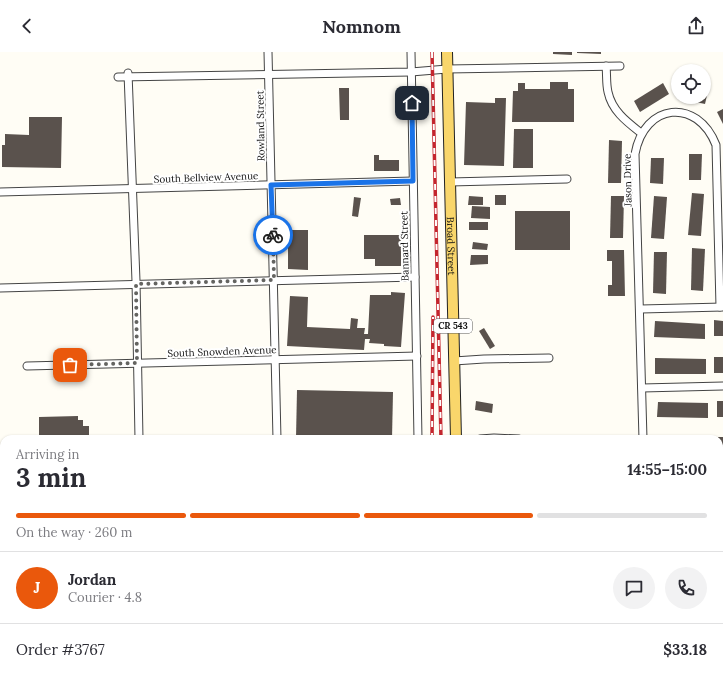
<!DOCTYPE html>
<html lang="en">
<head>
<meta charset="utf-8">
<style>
  body { margin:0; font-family:Lora,serif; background:#f2f2f3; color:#2b2b33; height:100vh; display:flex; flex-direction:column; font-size:15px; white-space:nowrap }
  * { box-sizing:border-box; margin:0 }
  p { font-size:13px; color:#7c7c81 }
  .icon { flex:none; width:22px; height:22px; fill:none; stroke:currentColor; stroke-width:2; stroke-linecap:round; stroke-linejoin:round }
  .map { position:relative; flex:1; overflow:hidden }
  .details { position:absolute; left:0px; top:383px; width:723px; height:248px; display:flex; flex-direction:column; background:#fff; border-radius:12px 12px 0 0; box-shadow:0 1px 3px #0004 }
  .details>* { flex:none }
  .controls { position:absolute; left:671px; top:12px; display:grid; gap:8px }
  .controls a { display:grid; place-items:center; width:40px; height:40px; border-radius:50%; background:#fff; box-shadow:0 1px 3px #0004; font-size:20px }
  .pin { position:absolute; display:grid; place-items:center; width:34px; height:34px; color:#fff; margin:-17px; border-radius:8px; box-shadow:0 2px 6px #0006 }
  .courier { position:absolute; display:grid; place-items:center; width:40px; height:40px; margin:-20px; border:3px solid #1a73e8; border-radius:50%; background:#fff; color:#222; box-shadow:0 1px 5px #0007 }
  .overview em { font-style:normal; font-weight:700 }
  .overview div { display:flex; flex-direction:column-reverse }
  .overview { display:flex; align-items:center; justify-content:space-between; height:68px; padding:0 16px }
  h1 { font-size:26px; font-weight:700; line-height:30px }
  .bar { display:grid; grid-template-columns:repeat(4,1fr); gap:6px 4px; align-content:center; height:48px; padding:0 16px }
  .bar i { height:5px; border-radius:3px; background:#e1e1e2 }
  .bar .selected { background:#ea580c }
  .bar p { grid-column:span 4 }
  .line { display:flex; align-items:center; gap:10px; padding:0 16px; border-top:1px solid #e1e1e2 }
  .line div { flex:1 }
  .round { display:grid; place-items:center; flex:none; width:42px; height:42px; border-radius:21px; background:#f2f2f3 }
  header { display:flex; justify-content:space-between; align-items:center; height:52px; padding:0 16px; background:#fff; font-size:18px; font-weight:700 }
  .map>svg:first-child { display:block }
  .building { fill:#5a524d }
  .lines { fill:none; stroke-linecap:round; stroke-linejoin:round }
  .minor-casing { stroke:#444; stroke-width:9 }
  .primary-casing { stroke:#222; stroke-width:12 }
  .minor { stroke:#fff; stroke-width:7 }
  .primary { stroke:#f9d66b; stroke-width:10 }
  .rail-casing { stroke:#c4262e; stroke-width:3.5 }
  .rail { stroke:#fff; stroke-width:2; stroke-dasharray:6; stroke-linecap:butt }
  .done { stroke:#646461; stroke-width:4; stroke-dasharray:0 7.2 }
  .route { stroke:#1a73e8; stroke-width:5 }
  .labels { text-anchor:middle; stroke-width:4; stroke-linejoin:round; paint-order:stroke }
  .shield { fill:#fff; stroke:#585858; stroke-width:1 }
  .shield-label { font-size:9px; font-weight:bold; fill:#111 }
  .street-label { font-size:10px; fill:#111; stroke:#fff }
</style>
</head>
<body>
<header><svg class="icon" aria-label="back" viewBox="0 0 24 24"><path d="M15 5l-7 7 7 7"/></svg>Nomnom<svg class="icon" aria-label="share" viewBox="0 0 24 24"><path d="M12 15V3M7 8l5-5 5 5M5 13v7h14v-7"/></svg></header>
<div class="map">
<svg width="723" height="631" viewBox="0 0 723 631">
  <rect width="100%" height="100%" fill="#fffdf5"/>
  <!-- building -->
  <g class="building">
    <polygon points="553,0 572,0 572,3 553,2"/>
    <polygon points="577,0 601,0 601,2 577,1"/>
    <polygon points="550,30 568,30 568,37 574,37 574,70 512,70 513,39 518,39 518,31 525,31 525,37 550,37"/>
    <polygon points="663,31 669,42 640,60 634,49"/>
    <polygon points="339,36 349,36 349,68 340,68"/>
    <polygon points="704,38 708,39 705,52 678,46 704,45"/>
    <polygon points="495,46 506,46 504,114 464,113 466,50 495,51"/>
    <polygon points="723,57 723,72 717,60"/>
    <polygon points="29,65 62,65 61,116 2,115 2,93 5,93 5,82 29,83"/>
    <polygon points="514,77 533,77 533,116 513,116"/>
    <polygon points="609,88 622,89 621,131 608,131"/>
    <polygon points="689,102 702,102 701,128 689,128"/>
    <polygon points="374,103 379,103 379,108 399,108 399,119 374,119"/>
    <polygon points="651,106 664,106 663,132 650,131"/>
    <polygon points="692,141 704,142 701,184 688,183"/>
    <rect x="495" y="143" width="11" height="10"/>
    <polygon points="469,144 483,145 483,153 468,153"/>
    <polygon points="611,144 624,144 623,186 610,186"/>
    <polygon points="654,144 667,145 664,187 651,186"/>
    <polygon points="354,145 361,146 358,165 352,164"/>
    <polygon points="400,146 401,153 391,153 390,147"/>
    <polygon points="472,154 490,155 490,167 471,166"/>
    <rect x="515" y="159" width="55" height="39"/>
    <rect x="469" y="170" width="19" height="8"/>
    <polygon points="288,178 308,178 308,218 288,217"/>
    <polygon points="364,183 401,183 401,214 375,214 375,207 364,207"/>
    <polygon points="473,190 488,192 487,198 472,197"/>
    <polygon points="692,196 705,197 703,239 691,238"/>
    <polygon points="607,198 624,198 625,244 608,244 608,233 612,233 612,209 607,209"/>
    <polygon points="654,200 667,200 666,242 653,241"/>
    <polygon points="471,203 488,203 488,212 470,213"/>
    <polygon points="391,240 405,241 401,295 384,294 384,292 369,291 370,287 365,287 364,298 287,294 290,244 308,245 307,275 350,277 351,266 358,267 357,276 365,276 364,282 368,282 370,243 391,243"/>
    <polygon points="714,268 723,269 723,284 714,284"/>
    <polygon points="655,269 705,272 705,287 654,285"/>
    <polygon points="484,276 495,294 490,297 479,279"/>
    <rect x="714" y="305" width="9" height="16"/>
    <polygon points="655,306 706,307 706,322 655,322"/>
    <polygon points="297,338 393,340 392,387 296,386"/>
    <polygon points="476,349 493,352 492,361 475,358"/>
    <rect x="717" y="349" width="6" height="16"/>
    <polygon points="658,350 708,351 708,366 657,365"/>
    <polygon points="78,364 78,368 83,368 83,374 89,374 89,387 39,387 39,365"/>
    <polygon points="718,385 723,385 723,401 719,400"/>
    <rect x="0" y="408" width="4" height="32"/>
    <rect x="719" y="463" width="4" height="17"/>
    <rect x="719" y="499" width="4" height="16"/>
    <rect x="11" y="627" width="33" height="4"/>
    <rect x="95" y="627" width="33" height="4"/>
    <rect x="545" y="627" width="22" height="4"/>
    <polygon points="578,627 600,627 600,631 592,631 592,630 578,631"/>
    <rect x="611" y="627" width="22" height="4"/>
  </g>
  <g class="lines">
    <defs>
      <g id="minor">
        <polyline points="268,0 277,387"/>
        <polyline points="411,0 418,387"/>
        <path d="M606,14C607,23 606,32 608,40C612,59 627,70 641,81"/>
        <polyline points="128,21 136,229 139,387"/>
        <polyline points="118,25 411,20 447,17 620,14"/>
        <polyline points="450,130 567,127"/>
        <polyline points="0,140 413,129"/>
        <polyline points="0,236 415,225"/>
        <polyline points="641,257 723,255"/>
        <polyline points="454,309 484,307 549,306"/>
        <polyline points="27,314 417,304"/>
        <polyline points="642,336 723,334"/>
        <polyline points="480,387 494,386 519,387"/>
        <path d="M643,387L635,102C644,51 697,45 716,93L720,255"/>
        <polyline points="719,415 723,415"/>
        <polyline points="719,528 723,528"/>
        <polyline points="719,539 723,539"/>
        <polyline points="0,562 4,562"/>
        <polyline points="719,596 723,596"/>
        <polyline points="282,627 282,631"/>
        <polyline points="426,627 426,631"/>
        <polyline points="525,627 525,631"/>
        <polyline points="648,627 648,631"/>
        <polyline points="684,627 684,631"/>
      </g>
      <g id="primary">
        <path id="s1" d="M447,0L456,387"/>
        <polyline points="462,627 462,631"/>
      </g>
    </defs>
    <!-- minor casing -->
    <use href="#minor" class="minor-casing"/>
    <!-- primary casing -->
    <use href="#primary" class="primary-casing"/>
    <!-- minor -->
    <use href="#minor" class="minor"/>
    <!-- primary -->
    <use href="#primary" class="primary"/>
    <defs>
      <g id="rail">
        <polyline points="432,0 441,387"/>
        <polyline points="432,387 433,265"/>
        <polyline points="438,627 438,631"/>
        <polyline points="446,627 446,631"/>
      </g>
    </defs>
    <!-- rail casing -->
    <use href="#rail" class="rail-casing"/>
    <!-- rail -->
    <use href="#rail" class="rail"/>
  </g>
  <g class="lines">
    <!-- done -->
    <polyline class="done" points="70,313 137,311 136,232 274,228 273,183"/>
    <!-- route -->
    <polyline class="route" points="273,183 271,133 413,129 412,51"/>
  </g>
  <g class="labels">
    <!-- shield labels -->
    <rect class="shield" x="434" y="267" width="38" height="14" rx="3"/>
    <g class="shield-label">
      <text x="453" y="277">CR 543</text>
    </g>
    <!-- street labels -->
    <g class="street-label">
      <text transform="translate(260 74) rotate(-91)" y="4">Rowland Street</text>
      <text transform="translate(206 125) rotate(-2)" y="4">South Bellview Avenue</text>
      <text transform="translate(627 128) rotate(-91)" y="4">Jason Drive</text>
      <text transform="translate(404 194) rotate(-91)" y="4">Bannard Street</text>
      <text dy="4" stroke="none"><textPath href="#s1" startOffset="194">Broad Street</textPath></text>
      <text transform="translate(222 299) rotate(-2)" y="4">South Snowden Avenue</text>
    </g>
  </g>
</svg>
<div class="controls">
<a><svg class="icon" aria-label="locate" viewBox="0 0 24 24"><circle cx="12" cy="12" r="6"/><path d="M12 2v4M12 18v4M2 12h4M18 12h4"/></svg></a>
</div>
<div class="pin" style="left:70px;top:313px;background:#ea580c"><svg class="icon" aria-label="bag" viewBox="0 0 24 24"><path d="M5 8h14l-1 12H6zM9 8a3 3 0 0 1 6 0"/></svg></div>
<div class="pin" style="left:412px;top:51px;background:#1f2937"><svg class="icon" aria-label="home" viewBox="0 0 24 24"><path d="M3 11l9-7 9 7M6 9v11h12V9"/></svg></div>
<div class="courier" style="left:273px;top:183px"><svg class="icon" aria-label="bike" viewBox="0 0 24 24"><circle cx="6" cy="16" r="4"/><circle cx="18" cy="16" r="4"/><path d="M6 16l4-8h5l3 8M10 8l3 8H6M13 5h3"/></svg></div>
<section class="details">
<div class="overview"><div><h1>3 min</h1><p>Arriving in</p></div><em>14:55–15:00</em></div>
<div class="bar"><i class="selected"></i><i class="selected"></i><i class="selected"></i><i></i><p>On the way · 260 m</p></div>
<div class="line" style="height:72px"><b class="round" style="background:#ea580c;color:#fff">J</b><div><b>Jordan</b><p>Courier · 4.8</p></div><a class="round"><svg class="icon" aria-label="chat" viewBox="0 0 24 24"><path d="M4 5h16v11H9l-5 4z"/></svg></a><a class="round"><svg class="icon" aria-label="phone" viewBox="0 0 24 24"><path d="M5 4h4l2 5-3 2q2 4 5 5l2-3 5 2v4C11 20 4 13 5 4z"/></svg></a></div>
<div class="line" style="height:52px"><div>Order #3767</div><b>$33.18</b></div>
</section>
</div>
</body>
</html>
